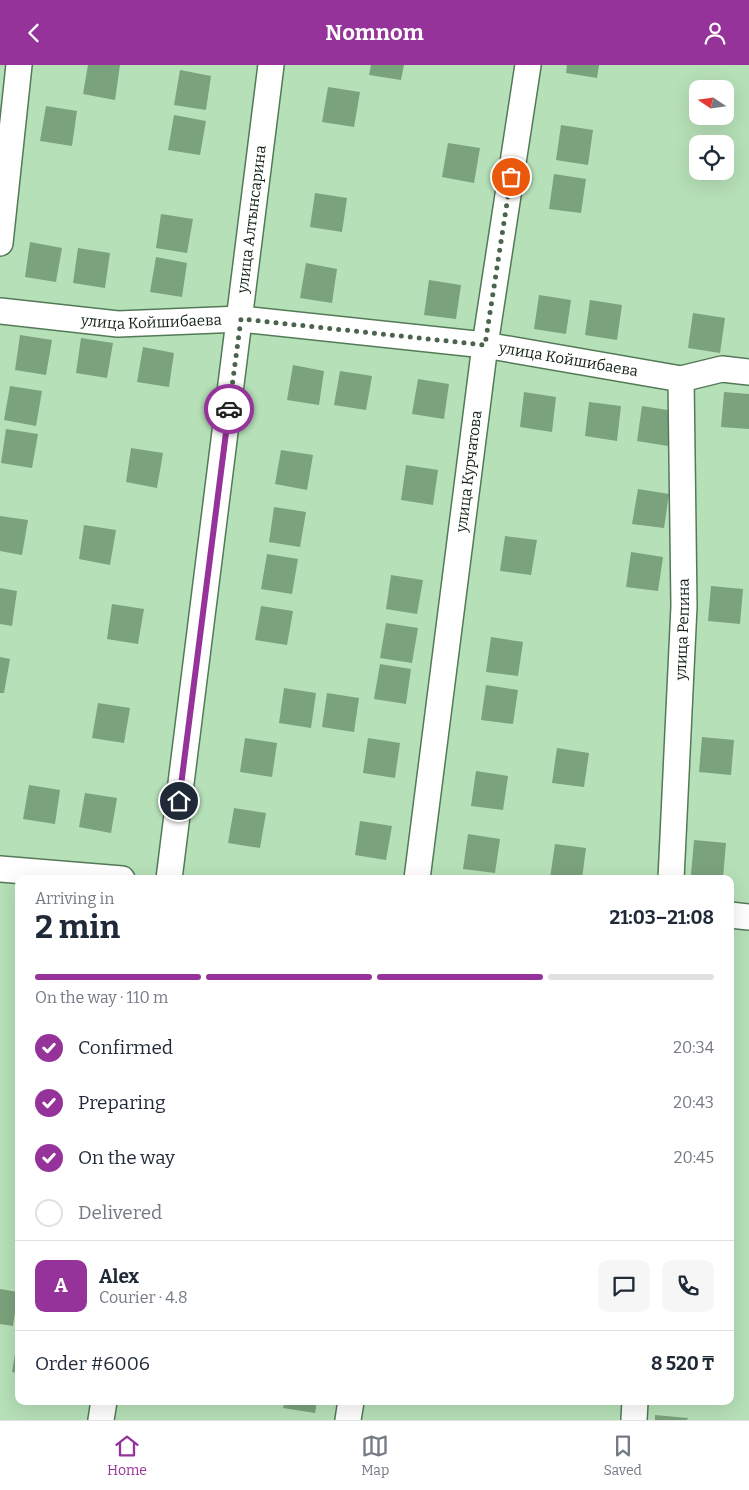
<!DOCTYPE html>
<html lang="en">
<head>
<meta charset="utf-8">
<style>
  body { margin:0; font-family:Bitter,serif; background:#f6f6f7; color:#1f2937; height:100vh; display:flex; flex-direction:column; font-size:19px; white-space:nowrap }
  * { box-sizing:border-box; margin:0 }
  p { font-size:16px; color:#747a83 }
  .icon { flex:none; width:28px; height:28px; fill:none; stroke:currentColor; stroke-width:2; stroke-linecap:round; stroke-linejoin:round }
  .map { position:relative; flex:1; overflow:hidden }
  .side { position:absolute; left:15px; top:810px; width:719px; height:530px; display:flex; flex-direction:column; background:#fff; border-radius:10px; box-shadow:0 5px 20px #0002 }
  .side>* { flex:none }
  .needle { width:32px; rotate:283deg }
  .fabs { position:absolute; left:689px; top:15px; display:grid; gap:10px }
  .fabs a { display:grid; place-items:center; width:45px; height:45px; border-radius:10px; background:#fff; box-shadow:0 5px 20px #0002; font-size:25px }
  .pin { position:absolute; display:grid; place-items:center; width:42px; height:42px; color:#fff; margin:-21px; border:2px solid #fff; border-radius:50%; box-shadow:0 1px 5px #0007 }
  .courier { position:absolute; display:grid; place-items:center; width:50px; height:50px; margin:-25px; border:4px solid #96339a; border-radius:50%; background:#fff; color:#222; box-shadow:0 1px 6px #0007 }
  .summary em { font-style:normal; font-weight:700 }
  .summary div { display:flex; flex-direction:column-reverse }
  .summary { display:flex; align-items:center; justify-content:space-between; height:85px; padding:0 20px }
  h1 { font-size:32px; font-weight:700; line-height:38px }
  .bar { display:grid; grid-template-columns:repeat(4,1fr); gap:8px 5px; align-content:center; height:60px; padding:0 20px }
  .bar i { height:6px; border-radius:4px; background:#e0e1e3 }
  .bar .active { background:#96339a }
  .bar p { grid-column:span 4 }
  .line { display:flex; align-items:center; gap:12px; padding:0 20px; border-top:1px solid #e0e1e3 }
  .line div { flex:1 }
  .round { display:grid; place-items:center; flex:none; width:52px; height:52px; border-radius:10px; background:#f6f6f7 }
  ol { padding:0 20px; list-style:none }
  li { display:flex; align-items:center; gap:15px; height:55px }
  li p { margin-inline-start:auto }
  li .icon { padding:5px; border-radius:50%; background:#96339a; color:#fff; stroke-width:4 }
  li:last-child { color:#747a83 }
  li i { width:28px; height:28px; border:2px solid #e0e1e3; border-radius:50% }
  header { display:flex; justify-content:space-between; align-items:center; height:65px; padding:0 20px; background:#96339a; color:#fff; font-size:22px; font-weight:700 }
  .tab-bar { display:flex; justify-content:space-around; align-items:center; height:70px; border-top:1px solid #e0e1e3; background:#fff; font-size:14px; color:#747a83 }
  .tab-bar a { display:grid; justify-items:center; gap:2px }
  .tab-bar .active { color:#96339a }
  .map>svg:first-child { display:block }
  .building { fill:#7aa27c }
  .lines { fill:none; stroke-linecap:round; stroke-linejoin:round }
  .minor-casing { stroke:#537a56; stroke-width:28 }
  .minor { stroke:#fff; stroke-width:25 }
  .done { stroke:#4b644d; stroke-width:5; stroke-dasharray:0 9 }
  .route { stroke:#96339a; stroke-width:6 }
  .labels { text-anchor:middle; stroke-width:5; stroke-linejoin:round; paint-order:stroke }
  .street-label { font-size:15px; fill:#122213; stroke:#e5fbe6 }
</style>
</head>
<body>
<header><svg class="icon" aria-label="back" viewBox="0 0 24 24"><path d="M15 5l-7 7 7 7"/></svg>Nomnom<svg class="icon" aria-label="person" viewBox="0 0 24 24"><circle cx="12" cy="8" r="4"/><path d="M4 21q1-7 8-7t8 7"/></svg></header>
<div class="map">
<svg width="749" height="1355" viewBox="0 0 749 1355">
  <rect width="100%" height="100%" fill="#b6e0b8"/>
  <!-- building -->
  <g class="building">
    <polygon points="88,0 120,0 115,35 83,29"/>
    <polygon points="371,0 404,0 401,15 369,10"/>
    <polygon points="567,0 599,0 597,13 566,8"/>
    <polygon points="180,5 211,11 206,45 174,40"/>
    <polygon points="328,22 360,27 354,62 322,57"/>
    <polygon points="46,41 77,46 72,81 40,76"/>
    <polygon points="174,50 206,56 200,90 168,85"/>
    <polygon points="561,60 593,65 588,100 556,95"/>
    <polygon points="448,78 480,83 474,118 442,112"/>
    <polygon points="554,109 586,114 581,148 549,144"/>
    <polygon points="315,128 347,133 342,167 310,162"/>
    <polygon points="161,149 193,154 187,188 156,183"/>
    <polygon points="30,177 62,183 56,217 25,212"/>
    <polygon points="78,183 110,188 105,223 73,218"/>
    <polygon points="156,192 187,198 182,232 150,227"/>
    <polygon points="306,198 337,204 332,238 300,233"/>
    <polygon points="429,215 461,220 456,254 424,250"/>
    <polygon points="539,230 571,235 566,269 534,264"/>
    <polygon points="590,235 622,240 617,275 585,270"/>
    <polygon points="693,248 725,253 720,288 688,283"/>
    <polygon points="20,270 52,275 46,310 15,305"/>
    <polygon points="81,273 113,278 107,313 76,308"/>
    <polygon points="143,282 174,288 169,322 137,317"/>
    <polygon points="293,300 324,306 319,340 287,335"/>
    <polygon points="340,306 372,311 366,345 334,340"/>
    <polygon points="418,314 449,319 444,354 412,349"/>
    <polygon points="10,321 42,326 36,361 4,355"/>
    <polygon points="524,327 556,332 552,367 520,362"/>
    <polygon points="724,327 749,329 749,364 721,362"/>
    <polygon points="589,337 621,341 617,376 585,371"/>
    <polygon points="642,341 674,346 668,381 637,376"/>
    <polygon points="6,364 38,369 32,403 1,398"/>
    <polygon points="131,383 163,388 157,423 126,417"/>
    <polygon points="281,385 313,390 307,425 275,419"/>
    <polygon points="406,400 438,405 433,440 401,435"/>
    <polygon points="638,424 669,429 664,463 632,459"/>
    <polygon points="274,442 306,447 300,482 269,477"/>
    <polygon points="0,451 28,455 22,490 0,486"/>
    <polygon points="84,460 116,465 110,500 79,494"/>
    <polygon points="505,471 537,475 531,510 500,506"/>
    <polygon points="631,487 663,492 658,526 626,522"/>
    <polygon points="267,489 298,494 292,529 261,524"/>
    <polygon points="391,510 423,515 417,549 386,544"/>
    <polygon points="711,521 743,524 740,559 708,556"/>
    <polygon points="0,523 17,526 12,561 0,559"/>
    <polygon points="112,539 144,544 138,579 107,574"/>
    <polygon points="261,541 293,546 287,580 255,575"/>
    <polygon points="386,558 418,563 412,598 380,593"/>
    <polygon points="491,572 523,577 518,611 486,607"/>
    <polygon points="0,592 10,594 4,628 0,628"/>
    <polygon points="380,599 411,604 406,639 374,634"/>
    <polygon points="486,620 518,625 513,659 481,655"/>
    <polygon points="284,623 316,628 311,663 279,658"/>
    <polygon points="327,628 359,633 354,667 322,662"/>
    <polygon points="98,638 130,643 124,678 92,673"/>
    <polygon points="702,672 734,675 731,710 699,707"/>
    <polygon points="245,673 277,678 272,712 240,707"/>
    <polygon points="368,673 400,678 395,713 363,708"/>
    <polygon points="557,683 589,688 584,722 552,718"/>
    <polygon points="476,706 508,711 503,745 471,741"/>
    <polygon points="29,720 60,725 55,759 23,754"/>
    <polygon points="85,728 117,733 111,768 79,762"/>
    <polygon points="234,743 266,748 260,783 228,778"/>
    <polygon points="360,756 392,761 386,795 355,790"/>
    <polygon points="468,769 500,774 495,808 463,804"/>
    <polygon points="694,775 726,778 723,813 691,810"/>
    <polygon points="555,779 586,783 582,814 550,813"/>
    <polygon points="0,1224 18,1227 13,1261 0,1259"/>
    <polygon points="18,1270 19,1270 19,1308 12,1307"/>
    <polygon points="285,1336 317,1336 315,1348 283,1343"/>
    <polygon points="655,1350 688,1353 687,1355 655,1355"/>
  </g>
  <g class="lines">
    <defs>
      <g id="minor">
        <polyline points="0,178 19,0"/>
        <path id="s1" d="M0,246L118,259L241,254L485,280L681,314L722,304L749,307"/>
        <polyline points="0,804 122,814"/>
        <path id="s2" d="M169,814L271,0"/>
        <path id="s3" d="M417,814L485,280L528,0"/>
        <path id="s4" d="M671,814L684,541L681,314"/>
        <polyline points="730,850 749,852"/>
        <polyline points="101,1355 104,1336"/>
        <polyline points="348,1355 351,1336"/>
        <polyline points="634,1355 635,1336"/>
      </g>
    </defs>
    <!-- minor casing -->
    <use href="#minor" class="minor-casing"/>
    <!-- minor -->
    <use href="#minor" class="minor"/>
  </g>
  <g class="lines">
    <!-- done -->
    <polyline class="done" points="229,344 241,254 485,280 511,112"/>
    <!-- route -->
    <polyline class="route" points="179,736 229,344"/>
  </g>
  <g class="labels">
    <!-- street labels -->
    <g class="street-label">
      <text dy="5" stroke="none"><textPath href="#s2" startOffset="665">улица Алтынсарина</textPath></text>
      <text dy="5" stroke="none"><textPath href="#s1" startOffset="152">улица Койшибаева</textPath></text>
      <text dy="5" stroke="none"><textPath href="#s1" startOffset="572">улица Койшибаева</textPath></text>
      <text dy="5" stroke="none"><textPath href="#s3" startOffset="411">улица Курчатова</textPath></text>
      <text dy="5" stroke="none"><textPath href="#s4" startOffset="250">улица Репина</textPath></text>
    </g>
  </g>
</svg>
<div class="fabs">
<a><svg class="needle" viewBox="-14 -14 28 28"><path d="M0-13l5 13h-10z" fill="#e53935"/><path d="M0 13l5-13h-10z" fill="#747a83"/></svg></a>
<a><svg class="icon" aria-label="locate" viewBox="0 0 24 24"><circle cx="12" cy="12" r="6"/><path d="M12 2v4M12 18v4M2 12h4M18 12h4"/></svg></a>
</div>
<div class="pin" style="left:511px;top:112px;background:#ea580c"><svg class="icon" aria-label="bag" viewBox="0 0 24 24"><path d="M5 8h14l-1 12H6zM9 8a3 3 0 0 1 6 0"/></svg></div>
<div class="pin" style="left:179px;top:736px;background:#1f2937"><svg class="icon" aria-label="home" viewBox="0 0 24 24"><path d="M3 11l9-7 9 7M6 9v11h12V9"/></svg></div>
<div class="courier" style="left:229px;top:344px"><svg class="icon" aria-label="car" viewBox="0 0 24 24"><path d="M5 17H2v-5l4-1 3-4h7l3 4 3 1v5h-3M9 17h6M6 11h13"/><circle cx="7" cy="17" r="2"/><circle cx="17" cy="17" r="2"/></svg></div>
<section class="side">
<div class="summary"><div><h1>2 min</h1><p>Arriving in</p></div><em>21:03–21:08</em></div>
<div class="bar"><i class="active"></i><i class="active"></i><i class="active"></i><i></i><p>On the way · 110 m</p></div>
<ol>
<li><svg class="icon" aria-label="check" viewBox="0 0 24 24"><path d="M5 12l5 5 9-10"/></svg>Confirmed<p>20:34</p></li>
<li><svg class="icon" aria-label="check" viewBox="0 0 24 24"><path d="M5 12l5 5 9-10"/></svg>Preparing<p>20:43</p></li>
<li><svg class="icon" aria-label="check" viewBox="0 0 24 24"><path d="M5 12l5 5 9-10"/></svg>On the way<p>20:45</p></li>
<li><i></i>Delivered</li>
</ol>
<div class="line" style="height:90px"><b class="round" style="background:#96339a;color:#fff">A</b><div><b>Alex</b><p>Courier · 4.8</p></div><a class="round"><svg class="icon" aria-label="chat" viewBox="0 0 24 24"><path d="M4 5h16v11H9l-5 4z"/></svg></a><a class="round"><svg class="icon" aria-label="phone" viewBox="0 0 24 24"><path d="M5 4h4l2 5-3 2q2 4 5 5l2-3 5 2v4C11 20 4 13 5 4z"/></svg></a></div>
<div class="line" style="height:65px"><div>Order #6006</div><b>8 520 ₸</b></div>
</section>
</div>
<nav class="tab-bar">
<a class="active"><svg class="icon" aria-label="home" viewBox="0 0 24 24"><path d="M3 11l9-7 9 7M6 9v11h12V9"/></svg>Home</a>
<a><svg class="icon" aria-label="map" viewBox="0 0 24 24"><path d="M3 6l6-2 6 2 6-2v14l-6 2-6-2-6 2zM9 4v14M15 6v14"/></svg>Map</a>
<a><svg class="icon" aria-label="saved" viewBox="0 0 24 24"><path d="M7 4h10v16l-5-4-5 4z"/></svg>Saved</a>
</nav>
</body>
</html>
